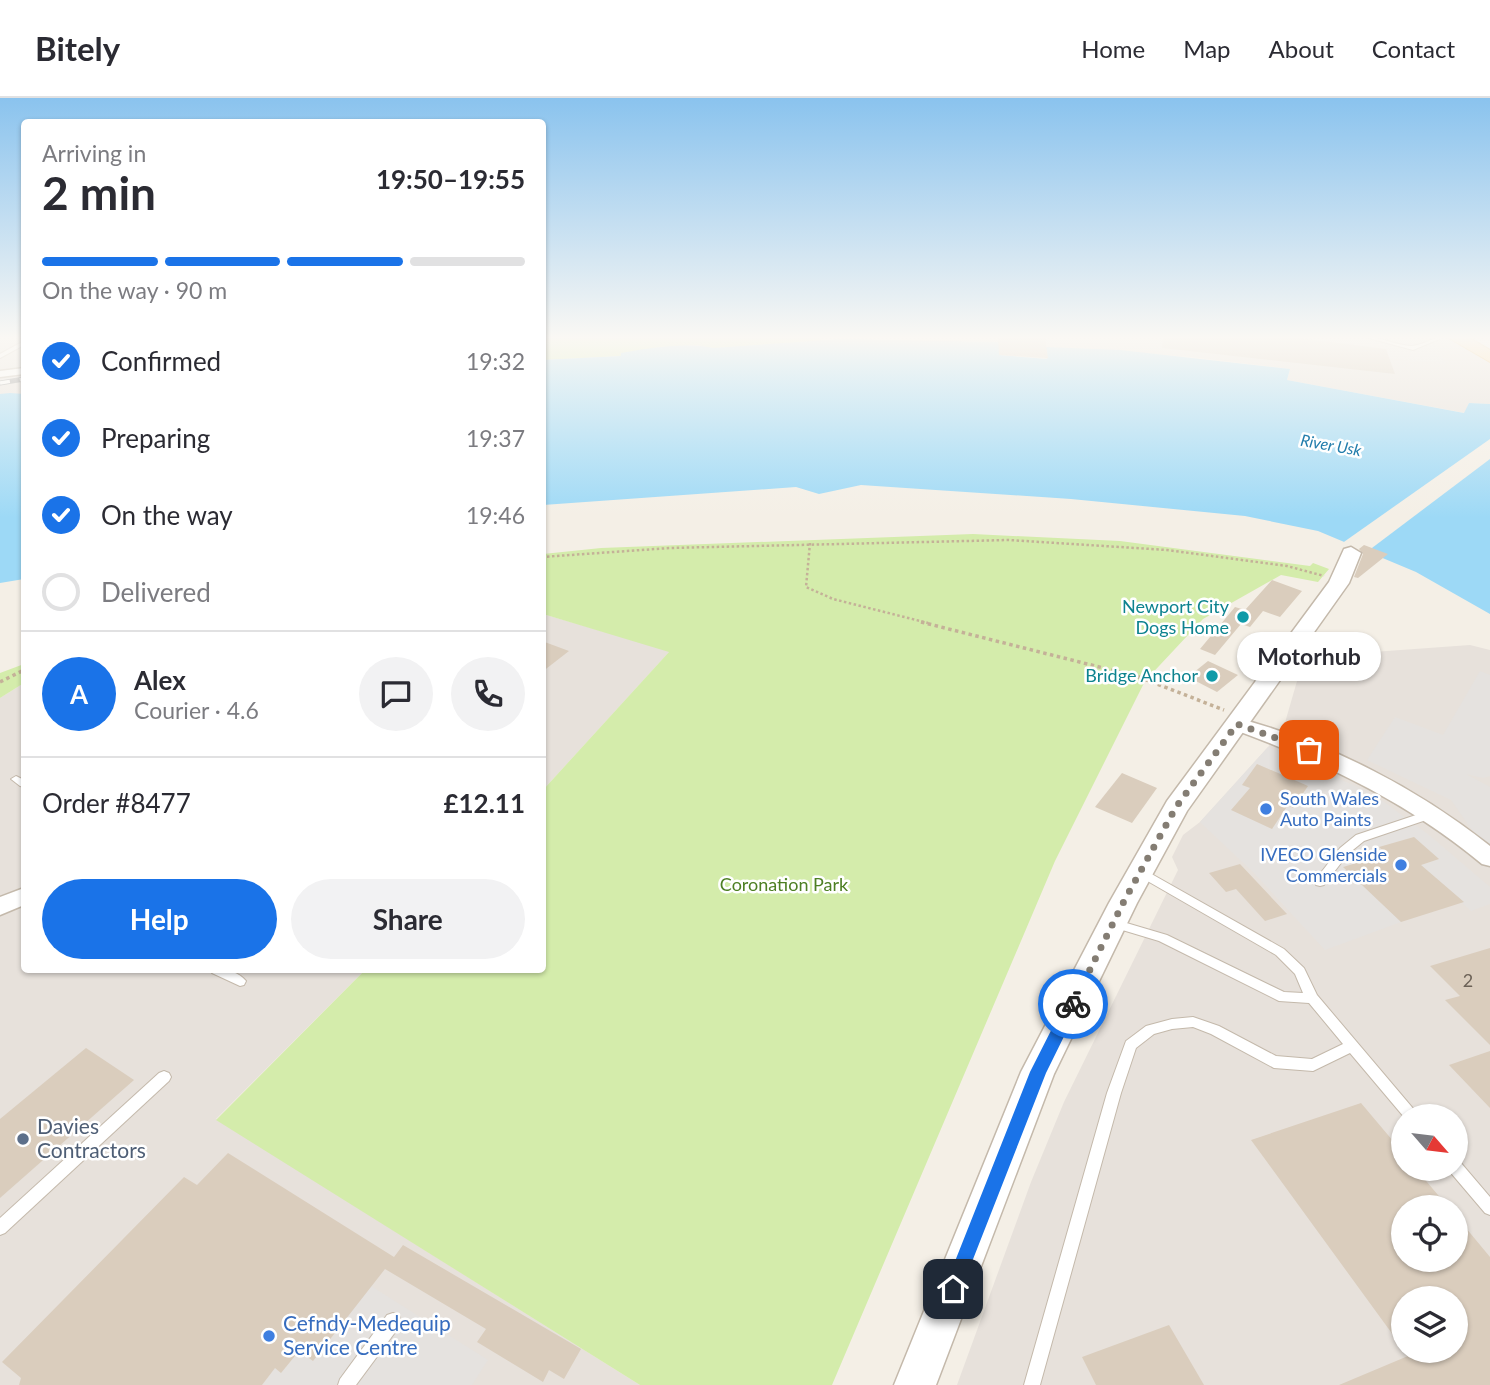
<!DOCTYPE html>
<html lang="en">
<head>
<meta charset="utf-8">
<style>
  body { margin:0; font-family:Lato,sans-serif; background:#f2f2f3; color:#2b2b33; height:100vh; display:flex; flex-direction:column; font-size:26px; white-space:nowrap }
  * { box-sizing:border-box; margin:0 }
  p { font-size:23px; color:#7c7c81 }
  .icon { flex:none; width:38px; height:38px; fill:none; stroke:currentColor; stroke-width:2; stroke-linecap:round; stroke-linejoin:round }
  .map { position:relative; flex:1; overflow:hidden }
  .side { position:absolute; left:21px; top:21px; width:525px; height:854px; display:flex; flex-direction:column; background:#fff; border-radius:7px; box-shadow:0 2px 5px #0004 }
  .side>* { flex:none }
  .needle { width:46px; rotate:118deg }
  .controls { position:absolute; left:1391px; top:1006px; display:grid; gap:14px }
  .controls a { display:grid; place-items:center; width:77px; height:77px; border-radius:50%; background:#fff; box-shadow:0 2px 5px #0004; font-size:35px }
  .pin { position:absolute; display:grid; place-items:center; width:60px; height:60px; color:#fff; margin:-30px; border-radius:14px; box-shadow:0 4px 10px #0006 }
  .courier { position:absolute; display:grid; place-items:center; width:70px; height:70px; margin:-35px; border:5px solid #1a73e8; border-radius:50%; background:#fff; color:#222; box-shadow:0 2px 9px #0007 }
  .bubble { position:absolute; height:49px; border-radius:24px; background:#fff; box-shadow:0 2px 5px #0004; font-size:23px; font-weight:700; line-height:49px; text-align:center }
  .headline em { font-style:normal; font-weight:700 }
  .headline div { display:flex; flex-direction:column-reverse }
  .headline { display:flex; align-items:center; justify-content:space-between; height:119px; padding:0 21px }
  h1 { font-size:46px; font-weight:700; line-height:52px }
  .bar { display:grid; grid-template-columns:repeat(4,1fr); gap:10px 7px; align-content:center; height:84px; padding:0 21px }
  .bar i { height:9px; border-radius:5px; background:#e1e1e2 }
  .bar .on { background:#1a73e8 }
  .bar p { grid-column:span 4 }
  .line { display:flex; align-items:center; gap:18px; padding:0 21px; border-top:2px solid #e1e1e2 }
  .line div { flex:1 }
  .round { display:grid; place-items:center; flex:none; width:74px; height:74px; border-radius:37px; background:#f2f2f3 }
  ol { padding:0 21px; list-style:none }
  li { display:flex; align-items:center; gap:21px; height:77px }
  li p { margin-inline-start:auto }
  li .icon { padding:7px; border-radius:50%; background:#1a73e8; color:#fff; stroke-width:4 }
  li:last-child { color:#7c7c81 }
  li i { width:38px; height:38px; border:4px solid #e1e1e2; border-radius:50% }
  .cta { display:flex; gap:14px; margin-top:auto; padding:14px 21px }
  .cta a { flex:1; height:80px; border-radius:42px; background:#1a73e8; color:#fff; font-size:28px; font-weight:700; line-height:80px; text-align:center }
  .cta a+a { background:#f2f2f3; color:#2b2b33 }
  header { display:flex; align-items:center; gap:42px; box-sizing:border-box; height:98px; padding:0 35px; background:#fff; border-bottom:2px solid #e1e1e2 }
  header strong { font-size:33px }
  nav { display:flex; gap:38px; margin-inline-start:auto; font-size:24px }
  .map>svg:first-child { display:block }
  .industrial { fill:#e7e1db; fill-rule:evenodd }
  .green { fill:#d4ecab }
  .parking { fill:#e5e2df; fill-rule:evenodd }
  .water { fill:#9dd9f6 }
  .pier { fill:#f4efe6 }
  .building { fill:#dacdbd }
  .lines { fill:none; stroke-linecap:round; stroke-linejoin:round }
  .service-casing { stroke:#c4b9ab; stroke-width:2 }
  .minor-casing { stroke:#c4b9ab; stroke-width:3 }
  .tertiary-casing { stroke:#c4b9ab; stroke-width:3 }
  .primary-casing { stroke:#eeb65b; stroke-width:2 }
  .path-far1 { stroke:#c4b198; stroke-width:2.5; stroke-dasharray:2.5 2.5; stroke-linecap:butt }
  .path { stroke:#c4b198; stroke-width:3.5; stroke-dasharray:3.5 3.5; stroke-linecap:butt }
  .service { fill:#fff; fill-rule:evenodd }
  .minor { fill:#fff; fill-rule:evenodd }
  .tertiary { fill:#fff; fill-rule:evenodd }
  .primary { fill:#ffd895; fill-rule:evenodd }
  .rail-casing { stroke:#969696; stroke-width:5 }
  .rail { stroke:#fff; stroke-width:3.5; stroke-dasharray:10; stroke-linecap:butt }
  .route { fill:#1a73e8 }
  .done { stroke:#847d73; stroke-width:7; stroke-dasharray:0 12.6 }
  .culture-dot { fill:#0f9aa8; stroke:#fff; stroke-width:2.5 }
  .shop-dot { fill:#3f7fe0; stroke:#fff; stroke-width:2.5 }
  .service-dot { fill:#5c6f8a; stroke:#fff; stroke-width:2.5 }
  .labels { text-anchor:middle; stroke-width:5; stroke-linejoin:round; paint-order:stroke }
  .far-water-label { font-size:16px; font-style:italic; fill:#227dac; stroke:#fff }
  .culture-label { font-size:18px; fill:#0d838f; stroke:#fff; text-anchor:end }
  .shop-label { font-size:18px; fill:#366cbe; stroke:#fff; text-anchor:start }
  .park-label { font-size:18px; fill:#4d7f23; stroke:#fff }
  .near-number-label { font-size:18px; fill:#6c6257 }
  .near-service-label { font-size:21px; fill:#4e5e75; stroke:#fff; text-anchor:start }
  .near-shop-label { font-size:21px; fill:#366cbe; stroke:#fff; text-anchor:start }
</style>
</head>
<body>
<header>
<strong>Bitely</strong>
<nav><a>Home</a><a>Map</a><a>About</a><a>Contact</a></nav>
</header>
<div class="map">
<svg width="1490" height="1287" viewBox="0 0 1490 1287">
  <rect width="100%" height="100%" fill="#f4efe6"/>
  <!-- industrial -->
  <g class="industrial">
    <rect x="0" y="239" width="24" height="57"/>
    <polygon points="542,239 1450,239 1490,264 1490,306 1469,305 1465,315 1287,282 1290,271 1191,259 1045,249 1048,261 999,257 999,244 841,241 543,262"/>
    <polygon points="543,516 670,553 543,692"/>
    <path d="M1470,547L1490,552V1287H957L1031,1084L1064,1004L1178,772L1172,759L1183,737L1200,724L1268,649L1284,628L1304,559ZM1404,1018H1456V1071H1404ZM1404,1110H1456V1162H1404ZM1404,1200H1456V1253H1404Z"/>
    <polygon points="24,585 24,872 365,872 216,1021 640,1287 0,1287 0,600"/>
  </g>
  <!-- green -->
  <g class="green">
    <polygon points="542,239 820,239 822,243 713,250 698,247 658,249 621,258 543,262"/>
    <polygon points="973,436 1120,443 1310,468 1313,465 1329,471 1318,484 1281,477 1203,521 1145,583 1055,763 832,1287 640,1287 216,1022 365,872 542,872 543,692 669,554 543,516 543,456 601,450"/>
    <polygon points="24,566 24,585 0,600 0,575"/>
  </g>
  <!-- parking -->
  <g class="parking">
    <polygon points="1314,239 1412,239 1438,248 1445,266 1389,260 1384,247 1315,242"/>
    <polygon points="1480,573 1490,577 1490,678 1483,680 1466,676 1490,689 1490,748 1474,735 1451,702 1367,662 1395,619 1443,637"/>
    <path d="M1268,649L1373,696L1429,737L1490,789V806L1471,813L1421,767L1439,761L1413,739L1380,749L1387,756L1344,769L1401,824L1325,852L1253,774L1200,724ZM1257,666L1308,688L1294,710L1288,707L1272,731L1232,712L1250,690L1242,686Z"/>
    <polygon points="371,1188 488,1262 472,1287 262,1287 275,1270 281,1275 299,1253 313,1263"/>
  </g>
  <!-- water -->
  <g class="water">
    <path d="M841,241L999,244V257L1047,261L1045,249L1120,252L1290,271L1287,282L1464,315L1469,305L1490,306V516L1416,474L1318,433L1245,418L1071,401L861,387L819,396L796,389L543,407L542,262L621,258V255C650,250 684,244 713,250Z"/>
    <polygon points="10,295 24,296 24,481 0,485 0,296"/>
  </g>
  <!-- pier -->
  <polygon class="pier" points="1490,341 1490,361 1364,456 1341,446"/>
  <!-- building -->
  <g class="building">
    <polygon points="998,239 1045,239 1048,260 999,257"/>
    <polygon points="1163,239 1292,239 1386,251 1395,276 1162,250"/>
    <polygon points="1364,447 1388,456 1358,480 1354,479 1363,456 1359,451"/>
    <polygon points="1272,482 1302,493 1280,519 1263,513 1250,529 1241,526 1215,557 1200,551 1235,509 1245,512"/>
    <polygon points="542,543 569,553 542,574"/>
    <polygon points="1208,563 1238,577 1217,594 1188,579"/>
    <polygon points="1257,666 1308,688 1293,710 1288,707 1272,731 1231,712 1250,690 1242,687"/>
    <polygon points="1122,675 1157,690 1132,725 1095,709"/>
    <polygon points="1414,739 1439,761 1421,767 1464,804 1401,824 1343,769 1387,756 1379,749"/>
    <polygon points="1240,766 1287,816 1265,823 1236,791 1226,794 1209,775"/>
    <polygon points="1490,850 1490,947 1445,902 1460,898 1430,868"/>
    <polygon points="86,950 134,982 0,1100 0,1021"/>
    <polygon points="1490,953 1490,1010 1449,967"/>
    <polygon points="1361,1005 1404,1056 1404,1071 1416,1071 1449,1110 1404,1110 1404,1162 1456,1162 1456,1118 1490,1159 1490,1287 1339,1287 1408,1258 1404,1253 1456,1253 1456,1200 1404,1200 1404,1252 1251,1042"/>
    <polygon points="228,1055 394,1159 403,1147 581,1251 564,1281 549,1272 543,1284 477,1244 486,1231 385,1171 313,1263 299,1253 281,1275 275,1270 262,1287 19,1287 21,1280 2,1264 184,1079 197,1087"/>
    <polygon points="1169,1227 1204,1287 1096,1287 1082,1259"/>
  </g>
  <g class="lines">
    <defs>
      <g id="service">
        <path d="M1365,239C1381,239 1395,247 1411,248C1422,248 1433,239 1444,239L1413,252Z"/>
        <polygon points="22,244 24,244 24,247 0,260 0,256"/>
        <polygon points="16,678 24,682 24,689 20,688 11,681"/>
        <polygon points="1431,712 1435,713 1436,716 1435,719 1364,743 1348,756 1324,787 1320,788 1316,787 1314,784 1316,781 1340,750 1356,737"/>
        <polygon points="1141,770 1284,851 1304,870 1317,897 1416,1014 1418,1018 1404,1019 1350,955 1313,973 1274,970 1211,936 1193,929 1172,931 1154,936 1136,950 1121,995 1040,1287 1024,1287 1107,995 1126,943 1146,928 1172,921 1193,919 1219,928 1276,958 1312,961 1343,946 1309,905 1279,903 1159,843 1109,828 1107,825 1109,822 1113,821 1167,837 1284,894 1303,895 1295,876 1276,857 1137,777 1135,774 1137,771"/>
        <path d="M210,872C223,871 237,872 246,883L244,887L240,888L212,875Z"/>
        <polygon points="164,973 169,975 171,979 169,983 5,1135 0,1137 0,1120 159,975"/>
        <polygon points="1456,1063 1461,1065 1490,1099 1490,1117 1485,1115 1451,1075 1449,1071 1456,1071"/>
        <polygon points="393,1215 399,1217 401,1223 399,1229 356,1287 338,1287 340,1281 387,1217"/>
      </g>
      <g id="minor">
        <polygon points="24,270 24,276 0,279 0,273"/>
        <path d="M1237,620C1328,644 1417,690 1490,748V768L1482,766C1406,703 1323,664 1230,630L1228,626Z"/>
        <polygon points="24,790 24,807 0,817 0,799"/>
      </g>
      <polygon id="tertiary" points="1351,449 1361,455 1349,485 1187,713 1137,805 1054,976 936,1287 894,1287 1021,974 1109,805 1167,703 1329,484 1344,451"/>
      <polygon id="primary" points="1447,239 1468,239 1490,252 1490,264"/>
    </defs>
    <!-- service casing -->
    <use href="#service" class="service-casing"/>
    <!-- minor casing -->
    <use href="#minor" class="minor-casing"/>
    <!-- tertiary casing -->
    <use href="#tertiary" class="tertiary-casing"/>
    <!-- primary casing -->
    <use href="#primary" class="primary-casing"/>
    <!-- path-far1 -->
    <g class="path-far1">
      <polyline points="810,445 806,489 833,501 928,525"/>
      <polyline points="542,459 670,450 1009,442 1167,452 1287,468 1324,478"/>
    </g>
    <!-- path -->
    <g class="path">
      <polyline points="921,524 1139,579 1224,612"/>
      <polyline points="0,584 24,572"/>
    </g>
    <!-- service -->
    <use href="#service" class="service"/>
    <!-- minor -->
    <use href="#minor" class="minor"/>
    <!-- tertiary -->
    <use href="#tertiary" class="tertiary"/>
    <!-- primary -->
    <use href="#primary" class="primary"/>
    <defs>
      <polyline id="rail" points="0,285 24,281"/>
    </defs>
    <!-- rail casing -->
    <use href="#rail" class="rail-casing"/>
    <!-- rail -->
    <use href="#rail" class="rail"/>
  </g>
  <!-- sky -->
  <linearGradient id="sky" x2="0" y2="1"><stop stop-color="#8ac3ee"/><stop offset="0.57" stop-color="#faf8f4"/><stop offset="1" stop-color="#faf8f4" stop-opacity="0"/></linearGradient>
  <rect width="1490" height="420" fill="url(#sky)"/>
  <!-- route -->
  <polygon class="route" points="1073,900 1080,906 1046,975 959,1197 953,1200 946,1197 944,1191 1030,974 1067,901"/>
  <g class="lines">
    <!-- done -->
    <polyline class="done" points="1073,906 1123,805 1176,709 1237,626 1309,652"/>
  </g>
  <!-- markers -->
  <g class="culture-dot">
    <circle cx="1243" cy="519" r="7"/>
    <circle cx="1212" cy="578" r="7"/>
  </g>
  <g class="shop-dot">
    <circle cx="1266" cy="711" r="7"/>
    <circle cx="1401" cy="767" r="7"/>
    <circle cx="269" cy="1238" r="7"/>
  </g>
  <circle class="service-dot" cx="23" cy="1041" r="7"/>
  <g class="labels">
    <!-- far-water labels -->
    <g class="far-water-label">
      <text transform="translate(1331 347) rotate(10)" y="6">River Usk</text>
    </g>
    <!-- culture labels -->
    <g class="culture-label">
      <text x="1229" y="515">Newport City<tspan x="1229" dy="21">Dogs Home</tspan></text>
      <text x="1198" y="584">Bridge Anchor</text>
    </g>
    <!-- shop labels -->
    <g class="shop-label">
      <text x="1280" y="707">South Wales<tspan x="1280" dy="21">Auto Paints</tspan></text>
      <text x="1387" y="763" text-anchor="end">IVECO Glenside<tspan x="1387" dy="21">Commercials</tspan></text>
    </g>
    <!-- park labels -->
    <g class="park-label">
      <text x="784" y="793">Coronation Park</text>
    </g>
    <!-- near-number labels -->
    <g class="near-number-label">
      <text x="1468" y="889">2</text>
    </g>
    <!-- near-service labels -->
    <g class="near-service-label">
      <text x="37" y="1036">Davies<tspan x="37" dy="24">Contractors</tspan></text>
    </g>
    <!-- near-shop labels -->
    <g class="near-shop-label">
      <text x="283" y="1233">Cefndy-Medequip<tspan x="283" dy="24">Service Centre</tspan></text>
    </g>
  </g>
</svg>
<div class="controls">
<a><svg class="needle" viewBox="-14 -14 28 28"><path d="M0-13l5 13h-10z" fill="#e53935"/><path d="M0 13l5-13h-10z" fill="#7c7c81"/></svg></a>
<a><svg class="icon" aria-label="locate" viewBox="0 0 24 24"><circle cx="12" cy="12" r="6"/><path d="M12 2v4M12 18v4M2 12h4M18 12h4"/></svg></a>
<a><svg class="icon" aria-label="layers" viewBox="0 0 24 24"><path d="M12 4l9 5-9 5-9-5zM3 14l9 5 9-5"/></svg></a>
</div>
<div class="pin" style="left:1309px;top:652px;background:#ea580c"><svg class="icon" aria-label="bag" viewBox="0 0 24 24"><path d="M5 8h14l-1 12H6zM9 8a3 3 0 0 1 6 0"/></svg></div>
<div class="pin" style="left:953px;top:1191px;background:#1f2937"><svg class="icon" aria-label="home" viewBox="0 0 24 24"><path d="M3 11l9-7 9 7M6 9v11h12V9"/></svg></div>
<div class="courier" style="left:1073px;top:906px"><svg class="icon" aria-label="bike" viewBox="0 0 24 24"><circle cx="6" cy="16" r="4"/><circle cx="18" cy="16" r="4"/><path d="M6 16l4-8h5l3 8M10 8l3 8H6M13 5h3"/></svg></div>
<div class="bubble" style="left:1237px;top:534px;width:144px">Motorhub</div>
<section class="side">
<div class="headline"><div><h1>2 min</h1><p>Arriving in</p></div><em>19:50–19:55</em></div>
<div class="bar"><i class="on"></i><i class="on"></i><i class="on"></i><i></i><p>On the way · 90 m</p></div>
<ol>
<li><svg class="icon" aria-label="check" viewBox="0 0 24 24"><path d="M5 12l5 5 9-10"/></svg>Confirmed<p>19:32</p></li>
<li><svg class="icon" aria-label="check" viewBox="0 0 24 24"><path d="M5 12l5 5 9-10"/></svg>Preparing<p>19:37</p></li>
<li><svg class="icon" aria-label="check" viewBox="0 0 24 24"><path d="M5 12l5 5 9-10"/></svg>On the way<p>19:46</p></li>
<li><i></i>Delivered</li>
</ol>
<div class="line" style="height:126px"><b class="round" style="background:#1a73e8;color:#fff">A</b><div><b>Alex</b><p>Courier · 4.6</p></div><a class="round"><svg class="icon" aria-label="chat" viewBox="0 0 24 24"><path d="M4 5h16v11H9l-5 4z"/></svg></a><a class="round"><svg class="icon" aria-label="phone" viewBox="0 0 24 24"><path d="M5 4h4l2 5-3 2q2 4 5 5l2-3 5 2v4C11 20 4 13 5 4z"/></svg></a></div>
<div class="line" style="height:91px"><div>Order #8477</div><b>£12.11</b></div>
<div class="cta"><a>Help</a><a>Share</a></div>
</section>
</div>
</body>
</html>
